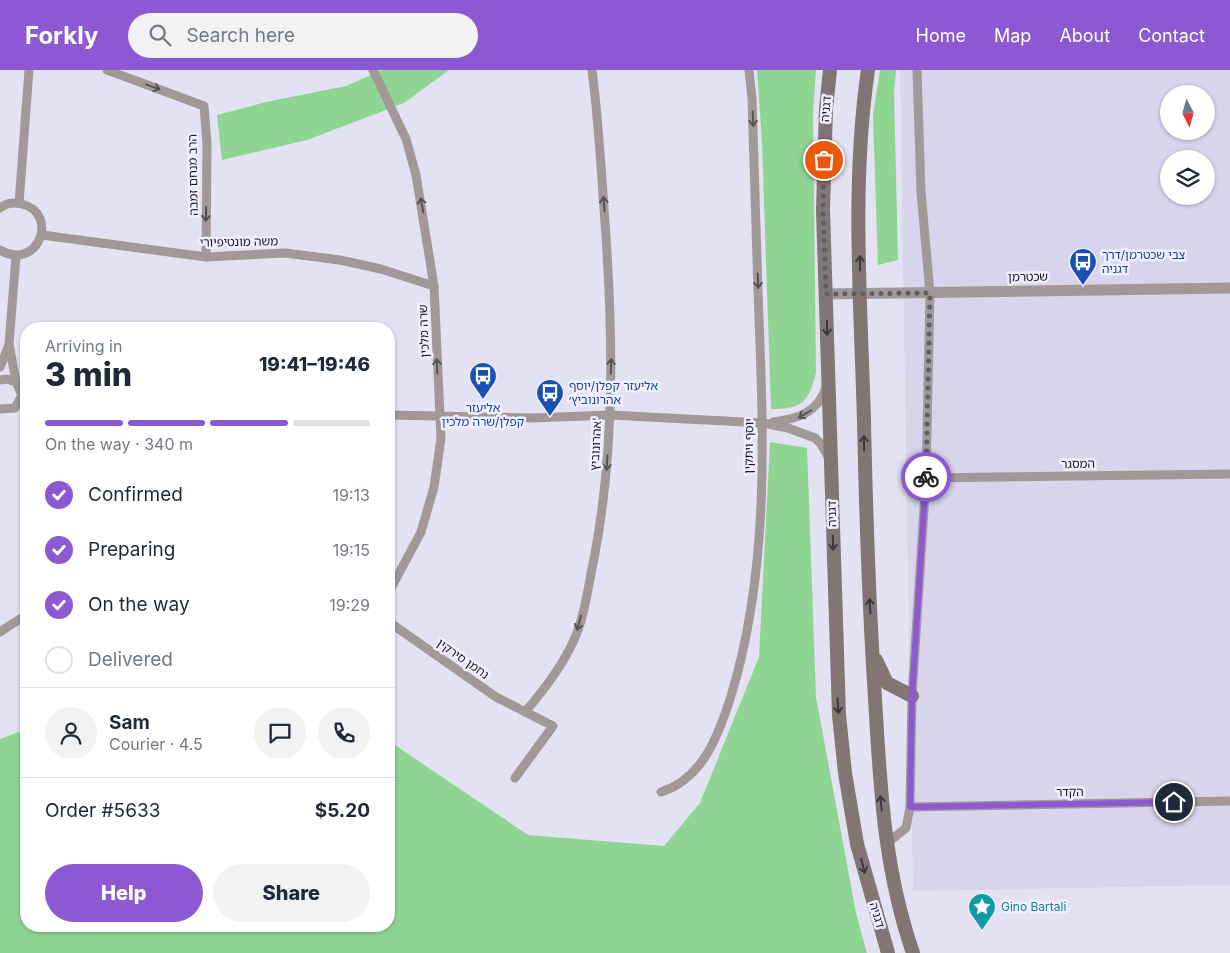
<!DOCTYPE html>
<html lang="en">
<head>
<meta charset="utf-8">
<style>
  body { margin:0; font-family:Inter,"Noto Sans Hebrew",sans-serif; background:#f2f2f3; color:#1f2937; height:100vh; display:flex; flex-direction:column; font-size:19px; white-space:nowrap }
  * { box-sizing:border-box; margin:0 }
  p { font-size:16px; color:#747a83 }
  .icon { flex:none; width:28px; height:28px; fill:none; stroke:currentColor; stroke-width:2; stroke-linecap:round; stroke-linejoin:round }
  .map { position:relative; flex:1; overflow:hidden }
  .details { position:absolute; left:20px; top:252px; width:375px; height:610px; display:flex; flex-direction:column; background:#fff; border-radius:20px; box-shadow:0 1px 4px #0004 }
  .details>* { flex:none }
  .needle { width:32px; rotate:174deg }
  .tools { position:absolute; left:1160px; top:15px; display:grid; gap:10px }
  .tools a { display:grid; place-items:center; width:55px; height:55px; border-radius:50%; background:#fff; box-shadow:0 1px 4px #0004; font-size:25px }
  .pin { position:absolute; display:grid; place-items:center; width:42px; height:42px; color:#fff; margin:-21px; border:2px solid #fff; border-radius:50%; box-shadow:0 1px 5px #0007 }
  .courier { position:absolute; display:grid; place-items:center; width:50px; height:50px; margin:-25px; border:4px solid #8c59d2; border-radius:50%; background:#fff; color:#222; box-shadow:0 1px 6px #0007 }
  .headline em { font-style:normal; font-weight:800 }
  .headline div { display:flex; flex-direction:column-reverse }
  .headline { display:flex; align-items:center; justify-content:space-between; height:85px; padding:0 25px }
  h1 { font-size:32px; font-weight:800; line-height:38px }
  .bar { display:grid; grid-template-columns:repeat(4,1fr); gap:8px 5px; align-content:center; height:60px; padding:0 25px }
  .bar i { height:6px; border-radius:4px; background:#e0e1e3 }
  .bar .selected { background:#8c59d2 }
  .bar p { grid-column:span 4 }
  .line { display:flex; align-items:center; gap:12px; padding:0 25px; border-top:1px solid #e0e1e3 }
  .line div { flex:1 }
  .round { display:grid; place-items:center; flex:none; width:52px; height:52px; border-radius:26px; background:#f2f2f3 }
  ol { padding:0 25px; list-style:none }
  li { display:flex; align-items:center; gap:15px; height:55px }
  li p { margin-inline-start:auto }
  li .icon { padding:5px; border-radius:50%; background:#8c59d2; color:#fff; stroke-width:4 }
  li:last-child { color:#747a83 }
  li i { width:28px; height:28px; border:2px solid #e0e1e3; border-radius:50% }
  .primary-button { display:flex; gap:10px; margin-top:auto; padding:10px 25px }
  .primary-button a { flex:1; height:58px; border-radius:30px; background:#8c59d2; color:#fff; font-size:20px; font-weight:800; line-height:58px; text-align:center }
  .primary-button a+a { background:#f2f2f3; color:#1f2937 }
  header { display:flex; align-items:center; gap:30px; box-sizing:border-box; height:70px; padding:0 25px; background:#8c59d2; color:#fff }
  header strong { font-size:24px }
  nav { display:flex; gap:28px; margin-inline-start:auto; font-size:18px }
  .search { width:350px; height:45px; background:#f2f2f3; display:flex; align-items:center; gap:12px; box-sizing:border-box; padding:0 18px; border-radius:28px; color:#747a83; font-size:19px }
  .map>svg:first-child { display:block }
  .built { fill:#d7d4eb; fill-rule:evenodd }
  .green { fill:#8ed594 }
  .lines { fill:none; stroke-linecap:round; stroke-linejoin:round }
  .minor { stroke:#a19998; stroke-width:9 }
  .tertiary { stroke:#a19998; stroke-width:11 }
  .secondary { stroke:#817673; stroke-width:14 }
  .oneway { stroke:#565254 }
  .oneway2 { stroke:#3d383b }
  .done { stroke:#5f5e68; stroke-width:5; stroke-dasharray:0 9 }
  .route { stroke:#8c59d2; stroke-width:6 }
  .labels { text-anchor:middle; stroke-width:5; stroke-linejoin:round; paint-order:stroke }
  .street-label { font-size:12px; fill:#18171d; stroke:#f1efff }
  .transit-label { font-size:12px; fill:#164399; stroke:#f1efff; text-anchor:start }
  .culture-label { font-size:12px; fill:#0d838f; stroke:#f1efff; text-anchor:start }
</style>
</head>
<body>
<header>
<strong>Forkly</strong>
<div class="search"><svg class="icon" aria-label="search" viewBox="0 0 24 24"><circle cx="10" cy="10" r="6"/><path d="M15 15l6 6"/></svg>Search here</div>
<nav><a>Home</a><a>Map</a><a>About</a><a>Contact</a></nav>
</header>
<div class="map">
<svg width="1230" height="883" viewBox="0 0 1230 883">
  <rect width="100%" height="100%" fill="#e3e2f2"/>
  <!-- built -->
  <path class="built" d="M900,0H1230V815L913,821ZM1169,24H1206V61H1169ZM1169,89H1206V126H1169Z"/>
  <!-- green -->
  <g class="green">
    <polygon points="382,0 449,0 404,33 307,70 222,90 217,45 266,32 346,16"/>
    <path d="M757,0H816L813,42L816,303C808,333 802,339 771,339L762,72Z"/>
    <polygon points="880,0 896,0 894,22 898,190 878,195 873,45"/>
    <polygon points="770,372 807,378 816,627 856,843 867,883 0,883 0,669 19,662 26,669 26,856 389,856 389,671 528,765 664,776 700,733 759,587"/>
  </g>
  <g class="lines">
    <!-- minor -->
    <g class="minor">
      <polyline points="107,0 204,36 207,74 206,187"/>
      <polyline points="373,0 406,69 416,105 434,216 441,368 434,417 421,462 389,522"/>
      <polyline points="19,133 29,0"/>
      <path d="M0,138C6,133 14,132 22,134C60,144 38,202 0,180"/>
      <polyline points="42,165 206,187 285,183 340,190 381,199 434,216"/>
      <polyline points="16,186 9,274 16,312"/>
      <polyline points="0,297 9,275"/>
      <polyline points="0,310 7,309 16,312 22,325 15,338 0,339"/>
      <polyline points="389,345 533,348 610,345 763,353 788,358 815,368 821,374 829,388"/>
      <path d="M773,352C797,349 818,343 826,317"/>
      <polyline points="926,408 1230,404"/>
      <polyline points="389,552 496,627 553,656 515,708"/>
      <polyline points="0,562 26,545"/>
      <path d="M525,642C544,620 562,597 574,570C585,546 588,516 594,489C616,374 613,256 604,139C601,93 598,46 592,0"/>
      <path d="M661,722C703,709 719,664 731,626C771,495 763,356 758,221C756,157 754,93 752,28L749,0"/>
      <polyline points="910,737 1230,731"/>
      <polyline points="886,774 906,758 910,737 912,626 926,408 930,223 921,122 917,0"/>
    </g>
    <!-- tertiary -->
    <polyline class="tertiary" points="826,224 1230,218"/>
    <!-- secondary -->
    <g class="secondary">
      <polyline points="830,0 826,39 823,140 839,645 845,703 857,774 888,883"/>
      <path d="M868,0C851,116 861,235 864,352C866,444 869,536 875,628C880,716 884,799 913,883"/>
      <polyline points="876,590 887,613 912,626"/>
    </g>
  </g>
  <!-- one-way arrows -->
  <defs><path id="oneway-shaft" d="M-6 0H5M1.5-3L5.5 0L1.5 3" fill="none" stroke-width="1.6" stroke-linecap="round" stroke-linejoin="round" transform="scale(1.25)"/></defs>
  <g class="oneway">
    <use href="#oneway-shaft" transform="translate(153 17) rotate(20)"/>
    <use href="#oneway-shaft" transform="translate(753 49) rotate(88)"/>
    <use href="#oneway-shaft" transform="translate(604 134) rotate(-94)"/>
    <use href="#oneway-shaft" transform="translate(422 135) rotate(-100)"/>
    <use href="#oneway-shaft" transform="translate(206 144) rotate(91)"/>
    <use href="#oneway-shaft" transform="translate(758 211) rotate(88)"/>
    <use href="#oneway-shaft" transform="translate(437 296) rotate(-92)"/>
    <use href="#oneway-shaft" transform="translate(611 296) rotate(-88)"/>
    <use href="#oneway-shaft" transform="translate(805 344) rotate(150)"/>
    <use href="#oneway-shaft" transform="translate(607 393) rotate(93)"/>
    <use href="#oneway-shaft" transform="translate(579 553) rotate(105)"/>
  </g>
  <g class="oneway2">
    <use href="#oneway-shaft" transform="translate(860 193) rotate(-91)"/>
    <use href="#oneway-shaft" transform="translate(827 258) rotate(89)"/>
    <use href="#oneway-shaft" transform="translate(864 373) rotate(-91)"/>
    <use href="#oneway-shaft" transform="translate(833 473) rotate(89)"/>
    <use href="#oneway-shaft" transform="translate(870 536) rotate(-93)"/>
    <use href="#oneway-shaft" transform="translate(838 636) rotate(87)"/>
    <use href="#oneway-shaft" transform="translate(881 733) rotate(-96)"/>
    <use href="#oneway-shaft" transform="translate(863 796) rotate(75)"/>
  </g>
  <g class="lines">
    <!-- done -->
    <polyline class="done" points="824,90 823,140 826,224 930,223 926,407"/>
    <!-- route -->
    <polyline class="route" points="926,407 912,626 910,737 1174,732"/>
  </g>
  <!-- icons -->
  <defs>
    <symbol id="bus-pin" viewBox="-11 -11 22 30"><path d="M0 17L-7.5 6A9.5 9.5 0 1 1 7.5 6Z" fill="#1a4fb4" stroke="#f1efff"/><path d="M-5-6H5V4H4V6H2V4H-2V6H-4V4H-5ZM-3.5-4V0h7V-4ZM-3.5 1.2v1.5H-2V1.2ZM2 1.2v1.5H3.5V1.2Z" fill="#fff"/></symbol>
    <symbol id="sight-pin" viewBox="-11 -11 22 30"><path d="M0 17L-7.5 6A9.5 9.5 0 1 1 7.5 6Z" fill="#0f9aa8" stroke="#f1efff"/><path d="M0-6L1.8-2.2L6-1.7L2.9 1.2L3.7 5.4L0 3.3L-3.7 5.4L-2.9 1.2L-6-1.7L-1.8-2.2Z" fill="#fff"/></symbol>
  </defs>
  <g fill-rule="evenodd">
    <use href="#bus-pin" x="1067" y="176" width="32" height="43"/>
    <use href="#bus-pin" x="467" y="290" width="32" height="43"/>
    <use href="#bus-pin" x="534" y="307" width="32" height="43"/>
    <use href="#sight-pin" x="966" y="821" width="32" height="43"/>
  </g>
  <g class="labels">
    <!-- street labels -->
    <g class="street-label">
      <text transform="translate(826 39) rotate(-86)" y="4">דגניה</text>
      <text transform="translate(193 105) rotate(-91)" y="4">הרב מנחם זמבה</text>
      <text transform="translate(239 172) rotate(-1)" y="4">משה מונטיפיורי</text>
      <text transform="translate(1028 207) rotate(-1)" y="4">שכטרמן</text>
      <text transform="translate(424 261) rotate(-92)" y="4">שרה מלכין</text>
      <text transform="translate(596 374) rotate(-87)" y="4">אהרונוביץ'</text>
      <text transform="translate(749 376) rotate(-89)" y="4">יוסף ויתקין</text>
      <text transform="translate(1078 394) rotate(-1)" y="4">המסגר</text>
      <text transform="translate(832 444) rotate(-91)" y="4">דגניה</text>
      <text transform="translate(463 589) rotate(35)" y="4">נחמן סירקין</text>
      <text transform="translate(1070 722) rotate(-1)" y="4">הקדר</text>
      <text transform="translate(877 845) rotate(73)" y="4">דגניה</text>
    </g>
    <!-- transit labels -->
    <g class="transit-label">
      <text x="1102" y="189">צבי שכטרמן/דרך<tspan x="1102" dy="14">דגניה</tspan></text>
      <text x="569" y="320">אליעזר קפלן/יוסף<tspan x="569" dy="14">אהרונוביץ׳</tspan></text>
      <text x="483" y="342" text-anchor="middle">אליעזר<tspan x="483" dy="14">קפלן/שרה מלכין</tspan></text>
    </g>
    <!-- culture labels -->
    <g class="culture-label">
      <text x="1001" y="841">Gino Bartali</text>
    </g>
  </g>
</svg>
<div class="tools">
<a><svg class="needle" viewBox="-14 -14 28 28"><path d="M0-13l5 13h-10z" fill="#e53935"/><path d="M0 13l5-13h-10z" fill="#747a83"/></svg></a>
<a><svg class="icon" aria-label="layers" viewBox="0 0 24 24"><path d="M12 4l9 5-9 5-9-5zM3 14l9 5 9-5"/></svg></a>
</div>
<div class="pin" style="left:824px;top:90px;background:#ea580c"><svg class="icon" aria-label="bag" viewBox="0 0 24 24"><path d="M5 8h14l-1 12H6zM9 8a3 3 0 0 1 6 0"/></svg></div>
<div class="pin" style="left:1174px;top:732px;background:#1f2937"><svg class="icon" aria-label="home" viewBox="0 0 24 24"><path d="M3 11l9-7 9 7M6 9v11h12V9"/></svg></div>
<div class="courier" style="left:926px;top:407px"><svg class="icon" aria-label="bike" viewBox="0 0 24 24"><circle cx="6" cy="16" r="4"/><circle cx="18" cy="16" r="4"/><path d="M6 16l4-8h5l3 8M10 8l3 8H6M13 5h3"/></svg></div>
<section class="details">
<div class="headline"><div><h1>3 min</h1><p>Arriving in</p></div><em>19:41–19:46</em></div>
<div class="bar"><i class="selected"></i><i class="selected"></i><i class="selected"></i><i></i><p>On the way · 340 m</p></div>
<ol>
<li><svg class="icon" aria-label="check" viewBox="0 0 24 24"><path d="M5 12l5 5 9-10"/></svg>Confirmed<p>19:13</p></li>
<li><svg class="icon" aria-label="check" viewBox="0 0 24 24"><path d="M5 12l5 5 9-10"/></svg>Preparing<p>19:15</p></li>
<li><svg class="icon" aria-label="check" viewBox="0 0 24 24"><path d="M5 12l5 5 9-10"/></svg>On the way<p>19:29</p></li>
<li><i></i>Delivered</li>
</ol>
<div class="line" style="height:90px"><a class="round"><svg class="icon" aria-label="person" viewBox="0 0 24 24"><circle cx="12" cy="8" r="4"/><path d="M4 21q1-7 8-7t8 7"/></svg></a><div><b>Sam</b><p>Courier · 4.5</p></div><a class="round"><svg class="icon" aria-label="chat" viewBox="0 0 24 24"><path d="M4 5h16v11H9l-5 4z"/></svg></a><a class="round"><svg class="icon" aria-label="phone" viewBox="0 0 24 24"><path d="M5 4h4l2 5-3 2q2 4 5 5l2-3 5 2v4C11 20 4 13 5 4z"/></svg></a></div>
<div class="line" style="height:65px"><div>Order #5633</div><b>$5.20</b></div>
<div class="primary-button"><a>Help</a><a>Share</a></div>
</section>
</div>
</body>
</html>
